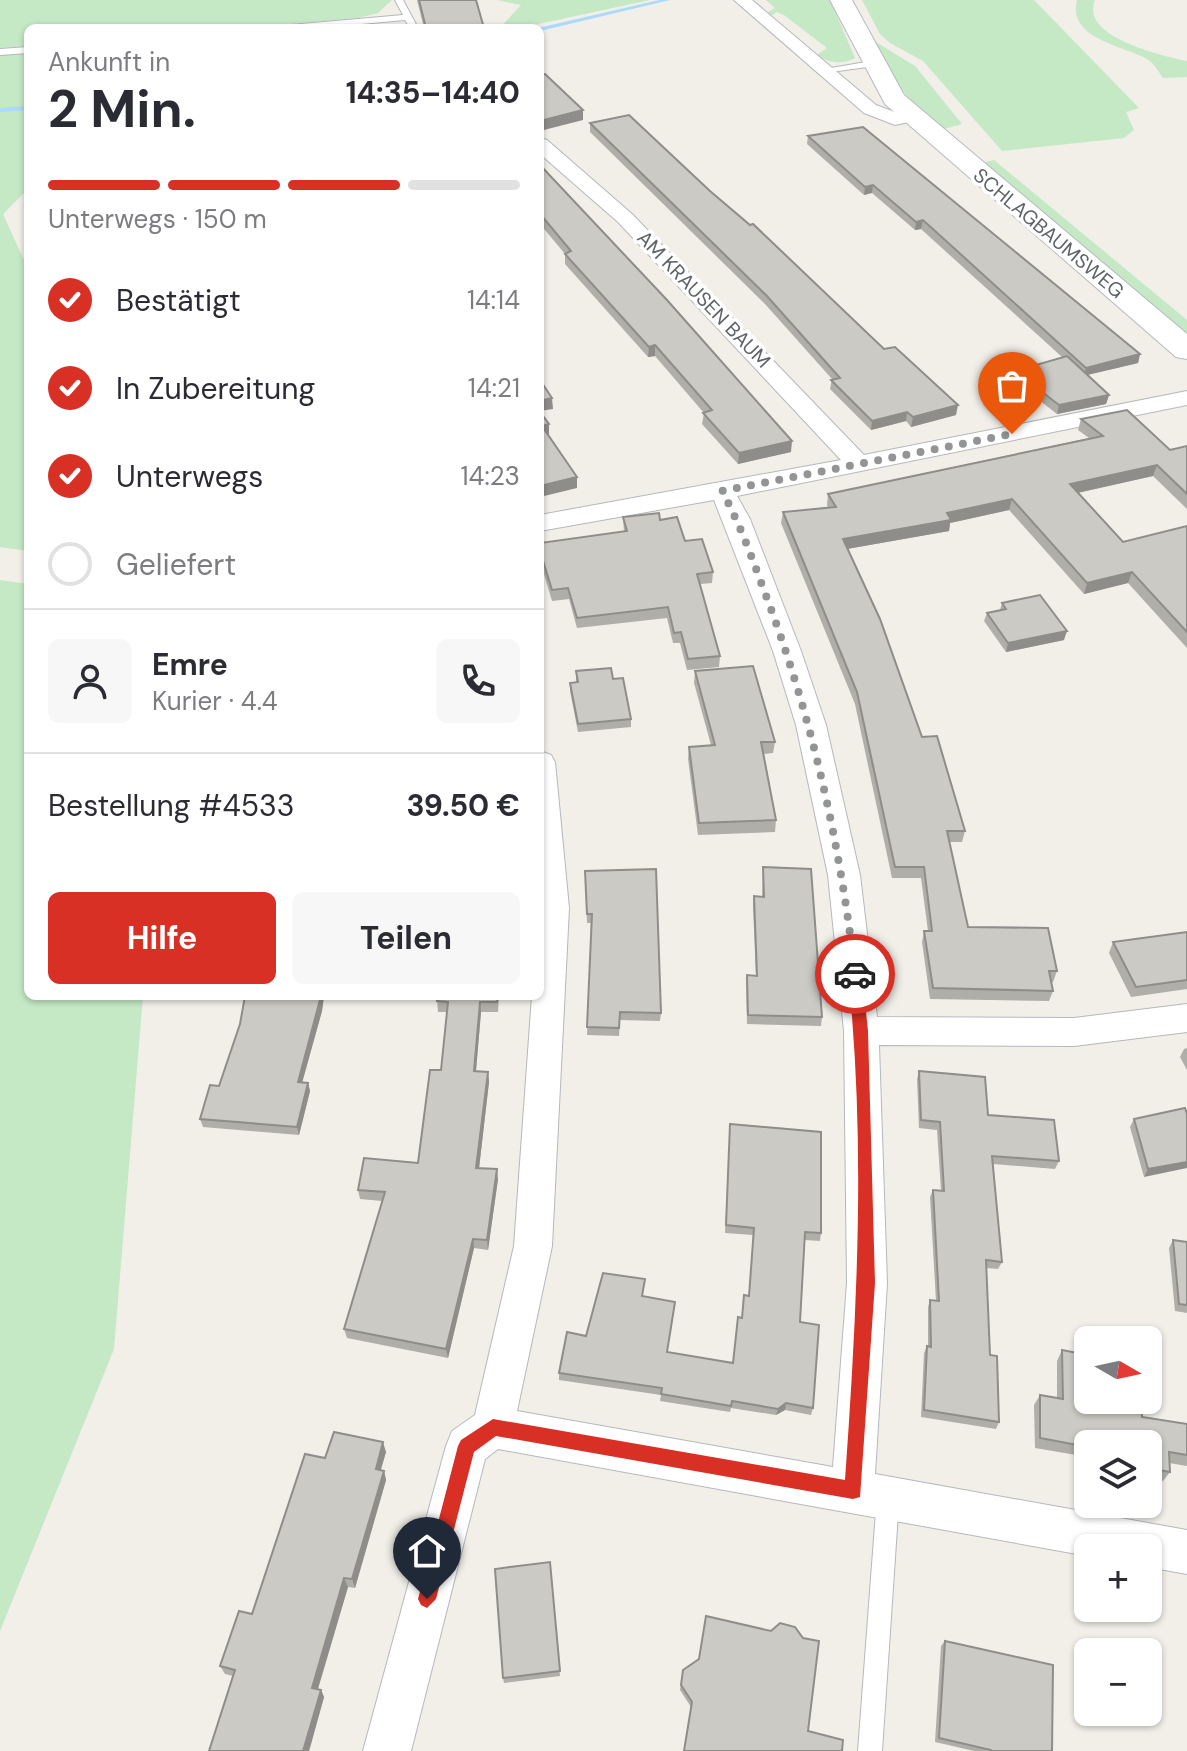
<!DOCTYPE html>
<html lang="de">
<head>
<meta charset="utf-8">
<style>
  body { margin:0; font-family:"DM Sans",sans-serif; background:#f7f7f7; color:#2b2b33; height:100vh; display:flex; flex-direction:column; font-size:30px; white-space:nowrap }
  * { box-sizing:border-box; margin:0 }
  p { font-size:26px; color:#7c7c81 }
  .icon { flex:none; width:44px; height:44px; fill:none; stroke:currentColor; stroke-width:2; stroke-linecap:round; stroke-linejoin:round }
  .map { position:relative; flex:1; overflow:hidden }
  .panel { position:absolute; left:24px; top:24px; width:520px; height:976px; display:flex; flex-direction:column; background:#fff; border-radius:12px; box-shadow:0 2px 6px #0004 }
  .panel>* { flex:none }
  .needle { width:52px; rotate:99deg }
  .buttons { position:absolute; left:1074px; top:1326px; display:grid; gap:16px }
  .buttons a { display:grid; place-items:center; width:88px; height:88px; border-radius:12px; background:#fff; box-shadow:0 2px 6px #0004; font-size:40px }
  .pin { position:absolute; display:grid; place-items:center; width:68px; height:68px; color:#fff; margin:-82px -34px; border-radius:50% 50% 50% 0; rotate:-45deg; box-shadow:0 0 8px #0007 }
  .pin .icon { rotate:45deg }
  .courier { position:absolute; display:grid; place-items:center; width:80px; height:80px; margin:-40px; border:6px solid #d93025; border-radius:50%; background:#fff; color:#222; box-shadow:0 2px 10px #0007 }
  .overview em { font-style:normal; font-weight:700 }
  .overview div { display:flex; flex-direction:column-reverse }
  .overview { display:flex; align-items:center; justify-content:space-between; height:136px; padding:0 24px }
  h1 { font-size:52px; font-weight:700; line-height:60px }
  .bar { display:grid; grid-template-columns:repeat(4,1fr); gap:12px 8px; align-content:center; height:96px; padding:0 24px }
  .bar i { height:10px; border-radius:6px; background:#e1e1e2 }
  .bar .selected { background:#d93025 }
  .bar p { grid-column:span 4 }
  .line { display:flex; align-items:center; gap:20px; padding:0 24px; border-top:2px solid #e1e1e2 }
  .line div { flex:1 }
  .round { display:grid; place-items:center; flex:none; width:84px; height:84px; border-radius:12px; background:#f7f7f7 }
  ol { padding:0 24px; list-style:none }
  li { display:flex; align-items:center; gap:24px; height:88px }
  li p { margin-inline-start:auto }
  li .icon { padding:8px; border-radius:50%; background:#d93025; color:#fff; stroke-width:4 }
  li:last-child { color:#7c7c81 }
  li i { width:44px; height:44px; border:4px solid #e1e1e2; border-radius:50% }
  .cta { display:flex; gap:16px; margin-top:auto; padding:16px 24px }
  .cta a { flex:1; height:92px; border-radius:12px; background:#d93025; color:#fff; font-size:32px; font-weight:700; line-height:92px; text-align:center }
  .cta a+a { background:#f7f7f7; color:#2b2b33 }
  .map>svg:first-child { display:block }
  .green { fill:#c5e8c5 }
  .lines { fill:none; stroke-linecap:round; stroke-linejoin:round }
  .stream { fill:#aadaff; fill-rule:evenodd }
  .lane-casing { stroke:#b5b8bc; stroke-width:2 }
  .street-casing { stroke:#b5b8bc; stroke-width:2 }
  .secondary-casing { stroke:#b6babf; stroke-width:2 }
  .lane { fill:#fff; fill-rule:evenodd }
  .street { fill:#fff; fill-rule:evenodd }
  .secondary { fill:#fff; fill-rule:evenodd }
  .wall { fill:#afaea9 }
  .shaded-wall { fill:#8f8d8a }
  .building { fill:#cccac5; stroke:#8f8d8a; stroke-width:2 }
  .route { fill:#d93025 }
  .done { stroke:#929495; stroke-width:8; stroke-dasharray:0 14.4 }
  .labels { text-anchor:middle; stroke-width:7; stroke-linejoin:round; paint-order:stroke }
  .far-street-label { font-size:20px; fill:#5f6368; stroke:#fff }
</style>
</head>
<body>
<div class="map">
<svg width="1187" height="1751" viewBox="0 0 1187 1751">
  <rect width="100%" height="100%" fill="#f1efe8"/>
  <!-- green -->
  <g class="green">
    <polygon points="0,0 392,0 378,13 358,18 246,28 28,28 28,46 0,48"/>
    <polygon points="497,0 650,0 520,28 500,28 521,5"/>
    <path d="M766,0H830L855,58C843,65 828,63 817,55L827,48L784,15L777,12L769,17L765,14L775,8Z"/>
    <polygon points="862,0 1034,0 1139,108 1126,112 1134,130 1124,138 1002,151 923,61 890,43 880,34"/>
    <path d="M1077,0H1095C1079,37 1163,56 1187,61V77L1163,78C1159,72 1154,63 1147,59C1125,46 1067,39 1077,0Z"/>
    <path d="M871,39L915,66L962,124L940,130C909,104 890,75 871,39Z"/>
    <polygon points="28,52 28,189 3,214 28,269 28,551 0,547 0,54"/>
    <polygon points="994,160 1187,320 1187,333 1183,334 982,163"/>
    <polygon points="0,580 28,584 28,996 143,996 114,1349 0,1631"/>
  </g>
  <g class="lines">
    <!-- stream -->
    <g class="stream">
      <polygon points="659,0 670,0 540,31 540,28 538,28"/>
      <polygon points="28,106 28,110 0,112 0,108"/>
    </g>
    <defs>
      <g id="lane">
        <polygon points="395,0 403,0 418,28 410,28 405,20 317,28 286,28 290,25 403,15"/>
        <polygon points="28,47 28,53 0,55 0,49"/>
        <polygon points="872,61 875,62 875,66 823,73 819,70"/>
        <polygon points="888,1487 896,1490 899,1498 882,1751 858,1751 877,1498 880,1490"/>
      </g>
      <g id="street">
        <polygon points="734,0 752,0 876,105 897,113 912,111 921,116 918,120 895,125 864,113"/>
        <polygon points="540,138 547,140 632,214 864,455 1187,391 1187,405 737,496 750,519 801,651 826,725 860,875 877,1017 1074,1018 1187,1004 1187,1032 1074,1046 879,1045 887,1283 875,1474 1187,1530 1187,1574 1148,1567 1148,1548 1088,1548 1088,1556 498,1449 485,1459 411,1751 363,1751 446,1446 452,1431 475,1415 514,1246 532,996 540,996 540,751 551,755 555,762 569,908 552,1246 517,1411 833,1467 847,1283 844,1031 828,875 796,725 773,651 714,500 540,531 540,515 841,460 618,222 540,154"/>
      </g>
      <polygon id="secondary" points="830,0 852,0 904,95 1187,334 1187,359 1176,357 885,104"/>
    </defs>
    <!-- lane casing -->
    <use href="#lane" class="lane-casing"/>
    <!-- street casing -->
    <use href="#street" class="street-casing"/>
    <!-- secondary casing -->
    <use href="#secondary" class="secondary-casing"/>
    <!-- lane -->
    <use href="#lane" class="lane"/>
    <!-- street -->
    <use href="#street" class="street"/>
    <!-- secondary -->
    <use href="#secondary" class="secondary"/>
  </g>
  <!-- wall -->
  <g class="wall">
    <polygon points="417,0 476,0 484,28 424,28"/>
    <polygon points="590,123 710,191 956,415 911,427 906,421 871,430 830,389 832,379 765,304 590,132"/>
    <polygon points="808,136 1140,354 1138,363 1087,375 1109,395 1106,404 1057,414 1013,380 1015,371 1062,357 921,229 915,230 872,193 864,195 807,144"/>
    <polygon points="540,165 791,452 738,464 702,424 704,413 655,356 648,357 565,264 565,254 540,224"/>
    <polygon points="1081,419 1170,450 1187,446 1187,509 1153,476 1078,493 1123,542 1187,526 1187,648 1128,583 1084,594 1009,510 950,523 949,531 847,549 922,737 965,831 962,842 949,842 968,927 1057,971 1053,982 1051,982 1053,991 1049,1001 930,999 922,942 924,931 928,931 921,878 892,878 855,704 781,523 783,512 828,507 827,505 828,494 1089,438 1078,430"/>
    <polygon points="623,517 660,520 685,541 713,572 712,583 700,584 720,656 719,667 687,670 680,643 673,643 667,618 577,628 569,599 552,601 540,561 540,543 624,532"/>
    <polygon points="1002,603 1064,640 1006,652 984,621 987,613 1000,610"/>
    <polygon points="576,671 613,679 631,719 631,727 578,732 570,691 570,683 576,682"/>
    <polygon points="695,671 775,742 773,753 764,754 776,820 775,832 698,835 688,759 689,747 711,745 694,683"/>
    <polygon points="763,867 822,1017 821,1026 747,1024 746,984 747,975 756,976 753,905 754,896 762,897"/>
    <polygon points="585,871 661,1013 660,1021 620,1020 619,1036 587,1035 591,923 587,923"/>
    <polygon points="1187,932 1187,989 1131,997 1109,953 1113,942"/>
    <polygon points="245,996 324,996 322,1011 302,1083 308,1083 310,1091 299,1135 203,1127 200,1119 219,1086 240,1024"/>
    <polygon points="431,996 499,996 498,1012 481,1012 476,1071 488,1072 489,1082 479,1168 498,1179 488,1250 474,1248 448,1358 347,1338 344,1329 382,1201 360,1199 358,1190 418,1163 441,1070 447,1012 438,1012 437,999 432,999"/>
    <polygon points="1187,1048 1187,1070 1180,1057 1184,1049"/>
    <polygon points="919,1071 1059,1161 1055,1169 993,1164 1002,1262 998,1269 986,1268 990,1355 999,1422 996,1429 921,1417 924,1353 927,1346 928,1346 928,1307 930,1300 936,1301 930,1197 933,1190 941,1190 937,1130 919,1128 917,1079"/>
    <polygon points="1187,1114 1144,1177 1130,1127 1134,1119"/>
    <polygon points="730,1124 821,1233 820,1241 804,1240 800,1322 813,1408 811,1415 785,1410 776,1415 731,1408 730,1412 660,1401 661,1395 559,1380 559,1373 586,1336 643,1296 667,1352 733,1363 742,1318 749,1296 753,1235 725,1233"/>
    <polygon points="1173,1240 1187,1242 1187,1313 1175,1311 1169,1248"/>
    <polygon points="1062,1350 1142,1417 1187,1424 1187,1466 1169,1463 1170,1472 1163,1481 1148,1479 1148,1444 1088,1444 1088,1457 1035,1448 1034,1405 1040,1395 1057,1398 1057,1361"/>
    <polygon points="386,1452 381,1470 384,1471 386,1480 355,1588 348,1587 318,1689 321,1690 324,1697 309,1751 209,1751 233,1676 225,1674 220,1666 252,1614 325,1458"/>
    <polygon points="550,1562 560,1676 504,1683 503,1678"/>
    <polygon points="945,1641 1052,1751 974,1751 935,1742 941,1646"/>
    <polygon points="699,1659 691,1707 680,1690 683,1670"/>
  </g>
  <!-- shaded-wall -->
  <g class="shaded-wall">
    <polygon points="583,110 583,120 540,131 540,121"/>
    <polygon points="873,185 872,193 864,195 865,187"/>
    <polygon points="923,220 921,229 915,230 916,222"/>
    <polygon points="655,345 655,356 648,357 649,347"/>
    <polygon points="1140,354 1138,363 1083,376 1086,368"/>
    <polygon points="1109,395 1106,404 1057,414 1059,405"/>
    <polygon points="552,398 553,409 540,411 540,401"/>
    <polygon points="958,405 956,415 911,427 913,417"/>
    <polygon points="907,412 906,421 871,430 872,421"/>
    <polygon points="549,424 549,435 543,437 542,426"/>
    <polygon points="792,441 791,452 738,464 739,453"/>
    <polygon points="1157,465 1153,476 1067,495 1070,484"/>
    <polygon points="577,477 577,488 540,497 540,486"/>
    <polygon points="1012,499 1009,510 950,523 949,531 841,550 843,539 947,513"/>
    <polygon points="1132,572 1128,583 1084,594 1087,583"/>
    <polygon points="1067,631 1064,640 1006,652 1008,643"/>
    <polygon points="321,996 324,996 322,1011 300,1090 298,1082"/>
    <polygon points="480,1002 481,1012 475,1082 474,1071"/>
    <polygon points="488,1072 489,1082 478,1177 476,1168"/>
    <polygon points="308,1083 310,1091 299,1135 297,1127"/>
    <polygon points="1187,1162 1187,1168 1144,1177 1148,1169"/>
    <polygon points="497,1169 498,1179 488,1250 487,1240"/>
    <polygon points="473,1239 474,1248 448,1358 446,1349"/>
    <polygon points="786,1403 785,1410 776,1415 778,1409"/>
    <polygon points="383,1442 386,1452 378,1478 376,1469"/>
    <polygon points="384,1471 386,1480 355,1588 352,1579"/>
    <polygon points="344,1578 348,1587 316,1695 312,1688"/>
    <polygon points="321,1690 324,1697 309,1751 303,1751"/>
  </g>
  <!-- building -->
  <g class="building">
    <polygon points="419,0 476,0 484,28 426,28"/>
    <polygon points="545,74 583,110 540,121 540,75"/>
    <polygon points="629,115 710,191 750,225 753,224 884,349 895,347 958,405 913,417 907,412 872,421 831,380 840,378 766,295 590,123"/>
    <polygon points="863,127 1140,354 1086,368 923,220 916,222 873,185 865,187 808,136"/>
    <polygon points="540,165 667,300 792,441 739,453 703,413 712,410 655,345 649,347 565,254 571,251 540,214"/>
    <polygon points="1067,356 1109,395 1059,405 1015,371"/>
    <polygon points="540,380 552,398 540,401"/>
    <polygon points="1127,410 1170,450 1187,446 1187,494 1157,465 1070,484 1123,542 1187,526 1187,632 1132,572 1087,583 1012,499 947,513 951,520 843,539 880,619 922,737 937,736 965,831 947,831 968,927 1048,928 1057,971 1049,971 1053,991 933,988 924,931 932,931 924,867 895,867 857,692 783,512 836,507 828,494 1103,436 1081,419"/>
    <polygon points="540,412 549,424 542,426 577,477 540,486"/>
    <polygon points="659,513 660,520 677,517 685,541 702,539 713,572 697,574 720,656 688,659 681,632 674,633 668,607 577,618 568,588 552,590 540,551 540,543 627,531 623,517"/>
    <polygon points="1040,595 1067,631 1008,643 987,613 1006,609 1002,603"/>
    <polygon points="753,666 775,742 761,742 776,820 699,823 689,747 715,745 695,671"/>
    <polygon points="611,668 613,679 623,678 631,719 578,724 570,683 578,682 576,671"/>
    <polygon points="763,867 811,869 822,1017 748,1015 747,975 757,976 754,896 764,897"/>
    <polygon points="656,869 661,1013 620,1012 619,1028 587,1027 592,914 587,914 585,871"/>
    <polygon points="1187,932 1187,980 1136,987 1113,942"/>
    <polygon points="245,996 321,996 298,1082 308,1083 297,1127 200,1119 210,1085 219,1086 240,1024"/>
    <polygon points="438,996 498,996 497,1002 480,1002 474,1071 488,1072 476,1168 497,1169 487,1240 473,1239 446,1349 344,1329 385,1192 358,1190 364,1158 418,1163 430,1070 441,1070 448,1002 437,1001"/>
    <polygon points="919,1071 985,1077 988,1115 1054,1120 1059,1161 992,1156 1002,1262 986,1260 990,1355 997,1356 999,1422 924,1410 927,1346 931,1347 930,1300 939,1301 933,1190 944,1191 940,1122 921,1120"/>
    <polygon points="1185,1108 1187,1114 1187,1162 1148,1169 1134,1119"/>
    <polygon points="730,1124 821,1132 821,1233 805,1232 800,1322 819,1325 813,1408 786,1403 778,1409 732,1401 731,1406 661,1394 662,1388 559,1373 567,1332 586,1336 603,1273 645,1279 642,1296 675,1302 667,1352 733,1363 738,1317 742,1318 744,1295 749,1296 754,1228 726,1225"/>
    <polygon points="1173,1240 1187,1242 1187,1305 1179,1304"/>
    <polygon points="1062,1350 1088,1355 1088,1400 1141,1400 1142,1417 1187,1424 1187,1455 1169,1452 1170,1472 1148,1468 1148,1444 1088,1444 1088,1447 1040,1438 1040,1395 1063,1399"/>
    <polygon points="334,1432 383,1442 376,1469 384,1471 352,1579 344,1578 312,1688 321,1690 303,1751 209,1751 235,1670 220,1666 239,1611 252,1614 305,1454 325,1458"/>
    <polygon points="550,1562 560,1671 503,1678 495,1569"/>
    <polygon points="706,1616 771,1631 780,1623 795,1627 803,1638 819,1641 808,1731 843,1740 842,1751 684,1751 692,1702 681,1685 683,1670 699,1659"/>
    <polygon points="945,1641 1053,1665 1052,1751 991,1751 991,1750 939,1738"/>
  </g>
  <!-- route -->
  <path class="route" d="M855,968L862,974L868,1031L875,1283L860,1497L853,1499L496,1436L474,1452L436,1599L427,1608L421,1605L418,1599L458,1446L461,1440L493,1419L845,1480C857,1312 866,1142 848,974Z"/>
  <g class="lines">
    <!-- done -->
    <path class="done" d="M855,974C840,842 812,717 765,593C752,558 740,524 722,491L1012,434"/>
  </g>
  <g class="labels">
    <!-- far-street labels -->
    <g class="far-street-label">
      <text transform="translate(1049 233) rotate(40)" y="7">SCHLAGBAUMSWEG</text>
      <text transform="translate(704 299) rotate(46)" y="7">AM KRAUSEN BAUM</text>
    </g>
  </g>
</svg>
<div class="buttons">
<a><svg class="needle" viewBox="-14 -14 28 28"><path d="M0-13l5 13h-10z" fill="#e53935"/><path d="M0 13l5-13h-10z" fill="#7c7c81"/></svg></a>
<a><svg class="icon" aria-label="layers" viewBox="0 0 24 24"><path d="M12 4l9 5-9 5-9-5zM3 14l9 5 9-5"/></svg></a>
<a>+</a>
<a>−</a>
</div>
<div class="pin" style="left:1012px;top:434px;background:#ea580c"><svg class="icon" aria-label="bag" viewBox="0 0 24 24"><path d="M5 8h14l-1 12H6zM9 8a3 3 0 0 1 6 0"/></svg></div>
<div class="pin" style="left:427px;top:1599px;background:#1f2937"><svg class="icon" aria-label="home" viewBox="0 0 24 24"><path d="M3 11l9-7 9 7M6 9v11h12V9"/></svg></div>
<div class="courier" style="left:855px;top:974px"><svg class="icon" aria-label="car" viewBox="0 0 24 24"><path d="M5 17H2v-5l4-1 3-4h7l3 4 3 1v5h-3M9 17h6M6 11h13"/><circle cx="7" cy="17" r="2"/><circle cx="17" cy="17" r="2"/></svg></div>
<section class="panel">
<div class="overview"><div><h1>2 Min.</h1><p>Ankunft in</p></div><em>14:35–14:40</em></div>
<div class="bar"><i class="selected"></i><i class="selected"></i><i class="selected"></i><i></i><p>Unterwegs · 150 m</p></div>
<ol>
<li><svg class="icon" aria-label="check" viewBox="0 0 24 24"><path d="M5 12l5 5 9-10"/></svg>Bestätigt<p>14:14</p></li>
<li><svg class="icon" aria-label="check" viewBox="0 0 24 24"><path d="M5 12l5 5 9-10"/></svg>In Zubereitung<p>14:21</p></li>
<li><svg class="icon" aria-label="check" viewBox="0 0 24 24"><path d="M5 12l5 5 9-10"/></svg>Unterwegs<p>14:23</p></li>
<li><i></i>Geliefert</li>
</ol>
<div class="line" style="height:144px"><a class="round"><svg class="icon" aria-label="person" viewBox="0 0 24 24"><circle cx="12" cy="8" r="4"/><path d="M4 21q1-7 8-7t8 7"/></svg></a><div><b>Emre</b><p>Kurier · 4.4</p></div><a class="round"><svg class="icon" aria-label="phone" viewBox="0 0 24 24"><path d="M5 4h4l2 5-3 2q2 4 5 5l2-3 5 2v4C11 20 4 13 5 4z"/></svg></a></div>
<div class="line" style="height:104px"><div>Bestellung #4533</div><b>39.50 €</b></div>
<div class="cta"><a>Hilfe</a><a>Teilen</a></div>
</section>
</div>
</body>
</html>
